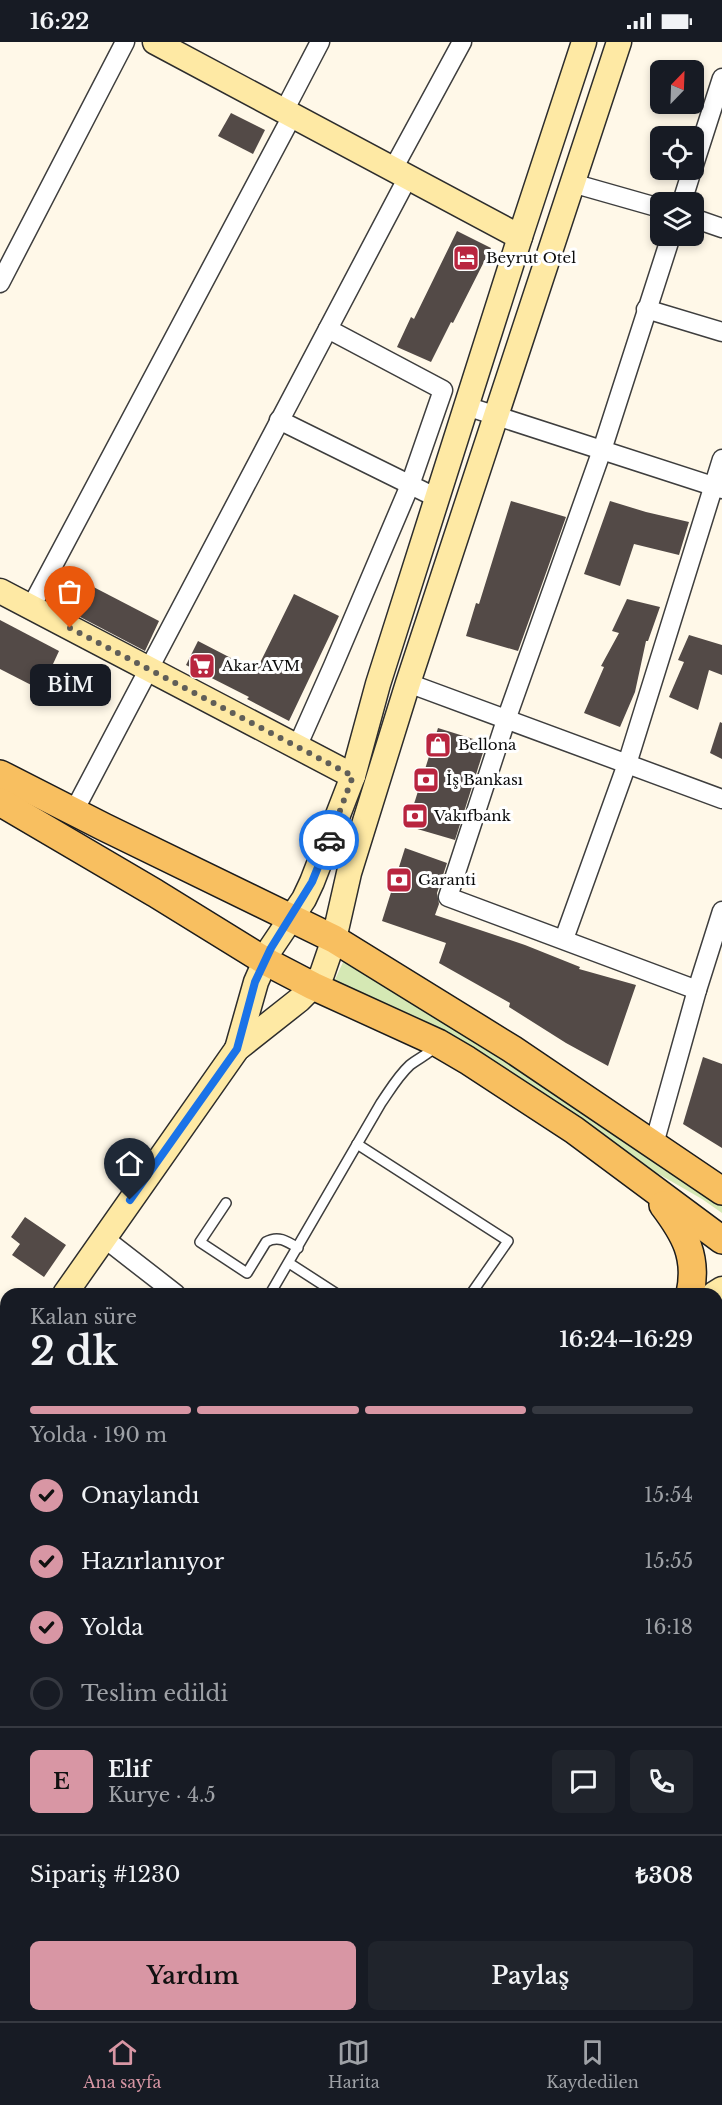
<!DOCTYPE html>
<html lang="tr">
<head>
<meta charset="utf-8">
<style>
  body { margin:0; font-family:"Libre Baskerville",serif; background:#20242c; color:#f1f3f6; height:100vh; display:flex; flex-direction:column; font-size:22px; white-space:nowrap }
  * { box-sizing:border-box; margin:0 }
  p { font-size:20px; color:#9ea1a6 }
  .icon { flex:none; width:33px; height:33px; fill:none; stroke:currentColor; stroke-width:2; stroke-linecap:round; stroke-linejoin:round }
  .map { position:relative; flex:1; overflow:hidden }
  .details { position:absolute; left:0px; top:1246px; width:723px; height:734px; display:flex; flex-direction:column; background:#171b24; border-radius:18px 18px 0 0; box-shadow:0 3px 9px #0003 }
  .details>* { flex:none }
  .needle { width:39px; rotate:23deg }
  .controls { position:absolute; left:650px; top:18px; display:grid; gap:12px }
  .controls a { display:grid; place-items:center; width:54px; height:54px; border-radius:9px; background:#171b24; box-shadow:0 3px 9px #0003; font-size:30px }
  .pin { position:absolute; display:grid; place-items:center; width:51px; height:51px; color:#fff; margin:-62px -26px; border-radius:50% 50% 50% 0; rotate:-45deg; box-shadow:0 0 6px #0007 }
  .pin .icon { rotate:45deg }
  .courier { position:absolute; display:grid; place-items:center; width:60px; height:60px; margin:-30px; border:4px solid #1a73e8; border-radius:50%; background:#fff; color:#222; box-shadow:0 2px 8px #0007 }
  .bubble { position:absolute; height:42px; border-radius:9px; background:#171b24; box-shadow:0 3px 9px #0003; font-size:20px; font-weight:600; line-height:42px; text-align:center }
  .head em { font-style:normal; font-weight:600 }
  .head div { display:flex; flex-direction:column-reverse }
  .head { display:flex; align-items:center; justify-content:space-between; height:102px; padding:0 30px }
  h1 { font-size:39px; font-weight:600; line-height:45px }
  .bar { display:grid; grid-template-columns:repeat(4,1fr); gap:9px 6px; align-content:center; height:72px; padding:0 30px }
  .bar i { height:8px; border-radius:4px; background:#363941 }
  .bar .selected { background:#d896a4 }
  .bar p { grid-column:span 4 }
  .line { display:flex; align-items:center; gap:15px; padding:0 30px; border-top:2px solid #363941 }
  .line div { flex:1 }
  .round { display:grid; place-items:center; flex:none; width:63px; height:63px; border-radius:9px; background:#20242c }
  ol { padding:0 30px; list-style:none }
  li { display:flex; align-items:center; gap:18px; height:66px }
  li p { margin-inline-start:auto }
  li .icon { padding:6px; border-radius:50%; background:#d896a4; color:#111; stroke-width:4 }
  li:last-child { color:#9ea1a6 }
  li i { width:33px; height:33px; border:3px solid #363941; border-radius:50% }
  .cta { display:flex; gap:12px; margin-top:auto; padding:12px 30px }
  .cta a { flex:1; height:69px; border-radius:9px; background:#d896a4; color:#111; font-size:24px; font-weight:600; line-height:69px; text-align:center }
  .cta a+a { background:#20242c; color:#f1f3f6 }
  .status { display:flex; justify-content:space-between; align-items:center; height:42px; padding:0 30px; background:#171b24; direction:ltr }
  .status svg { height:16px; fill:currentColor }
  .tabs { display:flex; justify-content:space-around; align-items:center; height:84px; border-top:2px solid #363941; background:#171b24; font-size:16px; color:#9ea1a6 }
  .tabs a { display:grid; justify-items:center; gap:3px }
  .tabs .selected { color:#d896a4 }
  .map>svg:first-child { display:block }
  .green { fill:#d5e8b4 }
  .building { fill:#534a47 }
  .lines { fill:none; stroke-linecap:round; stroke-linejoin:round }
  .lane-casing { stroke:#3e3e3e; stroke-width:12 }
  .street-casing { stroke:#3e3e3e; stroke-width:21 }
  .secondary-casing { stroke:#2d2d2d; stroke-width:27 }
  .primary-casing { stroke:#1c1c1c; stroke-width:30 }
  .lane { stroke:#fff; stroke-width:9 }
  .street { stroke:#fff; stroke-width:18 }
  .secondary { stroke:#fee9a4; stroke-width:24 }
  .primary { stroke:#f8bf60; stroke-width:27 }
  .done { stroke:#605e58; stroke-width:6; stroke-dasharray:0 10.8 }
  .route { stroke:#1a73e8; stroke-width:8 }
  .labels { text-anchor:middle; stroke-width:6; stroke-linejoin:round; paint-order:stroke }
  .poi-label { font-size:15px; fill:#0b0b0b; stroke:#fff; text-anchor:start }
</style>
</head>
<body>
<div class="status"><b>16:22</b><svg viewBox="0 0 49 12"><path d="M0 12V9h3v3zM5 12V6h3v6zM10 12V3h3v9zM15 12V0h3v12zM26 1h20v11H26zM47 4h2v5h-2z"/></svg></div>
<div class="map">
<svg width="722" height="1979" viewBox="0 0 722 1979">
  <rect width="100%" height="100%" fill="#fff8e8"/>
  <!-- green -->
  <path class="green" d="M344,918C473,995 599,1076 722,1163V1171L702,1157L332,944Z"/>
  <!-- building -->
  <g class="building">
    <polygon points="231,71 265,88 253,112 218,94"/>
    <polygon points="457,189 491,206 453,281 451,280 431,320 397,305 411,275 414,277"/>
    <polygon points="511,459 566,475 518,609 466,594 476,561 479,562"/>
    <polygon points="610,459 646,470 689,480 679,513 634,502 620,544 584,532"/>
    <polygon points="80,538 159,579 145,609 65,567"/>
    <polygon points="294,552 339,574 289,679 247,657 249,655 186,623 198,599 256,629"/>
    <polygon points="627,557 660,565 648,599 646,599 635,650 620,685 584,671 604,625 601,624 619,591 612,589"/>
    <polygon points="0,578 59,609 41,648 0,627"/>
    <polygon points="689,593 722,603 722,633 709,628 698,668 669,655 684,620 678,618"/>
    <polygon points="720,680 722,681 722,717 710,711"/>
    <polygon points="438,686 486,701 455,798 407,784"/>
    <polygon points="405,806 447,821 437,851 439,862 435,873 525,903 580,925 579,927 636,943 608,1024 566,1001 509,965 510,961 439,921 446,901 382,879"/>
    <polygon points="703,1015 722,1022 722,1106 683,1082"/>
    <polygon points="25,1175 66,1203 44,1235 12,1213 20,1202 11,1195"/>
  </g>
  <g class="lines">
    <defs>
      <g id="lane">
        <polyline points="357,1102 508,1199 471,1252"/>
        <path d="M226,1161L200,1200L247,1231L266,1200C278,1193 287,1199 298,1206"/>
        <polyline points="289,1221 337,1252"/>
        <path d="M270,1252L381,1061C390,1048 398,1034 410,1023C419,1016 429,1012 437,1003"/>
        <polyline points="717,1511 722,1506"/>
      </g>
      <g id="street">
        <polyline points="284,69 320,0"/>
        <polyline points="693,126 722,36"/>
        <polyline points="393,127 462,0"/>
        <polyline points="572,141 660,166"/>
        <polyline points="682,160 692,128"/>
        <polyline points="693,176 722,186"/>
        <polyline points="671,194 602,408 506,678 448,855 697,948"/>
        <polyline points="0,241 125,0"/>
        <polyline points="646,267 722,290"/>
        <polyline points="466,364 722,447"/>
        <polyline points="279,378 437,456"/>
        <polyline points="31,565 292,74"/>
        <polyline points="408,641 722,757"/>
        <polyline points="297,705 333,624 410,443 443,348 328,287"/>
        <polyline points="74,769 408,135"/>
        <polyline points="564,897 627,722 722,417"/>
        <polyline points="654,1102 697,948 722,869"/>
        <polyline points="104,1196 176,1252"/>
        <polyline points="0,1425 6,1429"/>
        <polyline points="0,1591 6,1595"/>
        <polyline points="0,1782 6,1786"/>
        <polyline points="717,1789 722,1784"/>
        <polyline points="0,1932 6,1936"/>
        <polyline points="311,1974 314,1979"/>
        <polyline points="483,1974 486,1979"/>
        <polyline points="676,1974 680,1979"/>
        <polyline points="354,1979 364,1974"/>
        <polyline points="525,1979 530,1974"/>
      </g>
      <g id="secondary">
        <polyline points="155,0 520,195"/>
        <polyline points="0,549 353,734"/>
        <polyline points="237,1007 256,940 271,906 304,857 312,840 353,734 378,642 520,195 584,0"/>
        <polyline points="65,1252 237,1007 299,958 313,944 322,932 334,897 349,831 408,641 619,0"/>
        <polyline points="714,1252 722,1247"/>
        <polyline points="0,1347 6,1339"/>
        <polyline points="717,1584 722,1589"/>
        <polyline points="45,1979 54,1974"/>
      </g>
      <g id="primary">
        <polyline points="0,732 104,785 334,897 512,1007 722,1149"/>
        <polyline points="0,760 155,851 265,919 313,944 438,1001 467,1018 574,1088 722,1198"/>
        <path d="M663,1163C685,1192 698,1215 690,1252"/>
      </g>
    </defs>
    <!-- lane casing -->
    <use href="#lane" class="lane-casing"/>
    <!-- street casing -->
    <use href="#street" class="street-casing"/>
    <!-- secondary casing -->
    <use href="#secondary" class="secondary-casing"/>
    <!-- primary casing -->
    <use href="#primary" class="primary-casing"/>
    <!-- lane -->
    <use href="#lane" class="lane"/>
    <!-- street -->
    <use href="#street" class="street"/>
    <!-- secondary -->
    <use href="#secondary" class="secondary"/>
    <!-- primary -->
    <use href="#primary" class="primary"/>
  </g>
  <g class="lines">
    <!-- done -->
    <polyline class="done" points="70,586 353,734 329,798"/>
    <!-- route -->
    <polyline class="route" points="130,1158 237,1007 255,940 271,906 312,840 329,798"/>
  </g>
  <!-- icons -->
  <defs>
    <symbol id="hotel-square" viewBox="-11 -11 22 22"><rect x="-9" y="-9" width="18" height="18" rx="4" fill="#b9253f" stroke="#fff"/><path d="M-6-4.5h1.5V1H6V5H4.5V3h-9V5H-6ZM-4 0a1.8 1.8 0 1 1 3.6 0ZM.5 0V-2.5h3Q6-2.5 6 0Z" fill="#fff"/></symbol>
    <symbol id="supermarket-square" viewBox="-11 -11 22 22"><rect x="-9" y="-9" width="18" height="18" rx="4" fill="#b9253f" stroke="#fff"/><path d="M-6-5.5h2.5l.6 2H6L4.5 2H-2.5L-4.4-4H-6ZM-1.5 3.2a1.3 1.3 0 1 0 .1 0ZM3 3.2a1.3 1.3 0 1 0 .1 0Z" fill="#fff"/></symbol>
    <symbol id="shop-square" viewBox="-11 -11 22 22"><rect x="-9" y="-9" width="18" height="18" rx="4" fill="#b9253f" stroke="#fff"/><path d="M-5-2.5h2.3a2.7 3.5 0 0 1 5.4 0H5L5.5 6h-11ZM-1.5-2.5h3a1.5 2.3 0 0 0-3 0Z" fill="#fff"/></symbol>
    <symbol id="bank-square" viewBox="-11 -11 22 22"><rect x="-9" y="-9" width="18" height="18" rx="4" fill="#b9253f" stroke="#fff"/><path d="M-6-4H6V4H-6ZM0-2.3a2.3 2.3 0 1 0 0 4.6a2.3 2.3 0 1 0 0-4.6Z" fill="#fff"/></symbol>
  </defs>
  <g fill-rule="evenodd">
    <use href="#hotel-square" x="451" y="201" width="30" height="30"/>
    <use href="#supermarket-square" x="187" y="609" width="30" height="30"/>
    <use href="#shop-square" x="423" y="688" width="30" height="30"/>
    <use href="#bank-square" x="411" y="723" width="30" height="30"/>
    <use href="#bank-square" x="400" y="759" width="30" height="30"/>
    <use href="#bank-square" x="384" y="823" width="30" height="30"/>
  </g>
  <g class="labels">
    <!-- poi labels -->
    <g class="poi-label">
      <text x="486" y="221">Beyrut Otel</text>
      <text x="222" y="629">Akar AVM</text>
      <text x="458" y="708">Bellona</text>
      <text x="446" y="743">İş Bankası</text>
      <text x="434" y="779">Vakıfbank</text>
      <text x="418" y="843">Garanti</text>
    </g>
  </g>
</svg>
<div class="controls">
<a><svg class="needle" viewBox="-14 -14 28 28"><path d="M0-13l5 13h-10z" fill="#e53935"/><path d="M0 13l5-13h-10z" fill="#9ea1a6"/></svg></a>
<a><svg class="icon" aria-label="locate" viewBox="0 0 24 24"><circle cx="12" cy="12" r="6"/><path d="M12 2v4M12 18v4M2 12h4M18 12h4"/></svg></a>
<a><svg class="icon" aria-label="layers" viewBox="0 0 24 24"><path d="M12 4l9 5-9 5-9-5zM3 14l9 5 9-5"/></svg></a>
</div>
<div class="pin" style="left:70px;top:586px;background:#ea580c"><svg class="icon" aria-label="bag" viewBox="0 0 24 24"><path d="M5 8h14l-1 12H6zM9 8a3 3 0 0 1 6 0"/></svg></div>
<div class="pin" style="left:130px;top:1158px;background:#1f2937"><svg class="icon" aria-label="home" viewBox="0 0 24 24"><path d="M3 11l9-7 9 7M6 9v11h12V9"/></svg></div>
<div class="courier" style="left:329px;top:798px"><svg class="icon" aria-label="car" viewBox="0 0 24 24"><path d="M5 17H2v-5l4-1 3-4h7l3 4 3 1v5h-3M9 17h6M6 11h13"/><circle cx="7" cy="17" r="2"/><circle cx="17" cy="17" r="2"/></svg></div>
<div class="bubble" style="left:30px;top:622px;width:81px">BİM</div>
<section class="details">
<div class="head"><div><h1>2 dk</h1><p>Kalan süre</p></div><em>16:24–16:29</em></div>
<div class="bar"><i class="selected"></i><i class="selected"></i><i class="selected"></i><i></i><p>Yolda · 190 m</p></div>
<ol>
<li><svg class="icon" aria-label="check" viewBox="0 0 24 24"><path d="M5 12l5 5 9-10"/></svg>Onaylandı<p>15:54</p></li>
<li><svg class="icon" aria-label="check" viewBox="0 0 24 24"><path d="M5 12l5 5 9-10"/></svg>Hazırlanıyor<p>15:55</p></li>
<li><svg class="icon" aria-label="check" viewBox="0 0 24 24"><path d="M5 12l5 5 9-10"/></svg>Yolda<p>16:18</p></li>
<li><i></i>Teslim edildi</li>
</ol>
<div class="line" style="height:108px"><b class="round" style="background:#d896a4;color:#111">E</b><div><b>Elif</b><p>Kurye · 4.5</p></div><a class="round"><svg class="icon" aria-label="chat" viewBox="0 0 24 24"><path d="M4 5h16v11H9l-5 4z"/></svg></a><a class="round"><svg class="icon" aria-label="phone" viewBox="0 0 24 24"><path d="M5 4h4l2 5-3 2q2 4 5 5l2-3 5 2v4C11 20 4 13 5 4z"/></svg></a></div>
<div class="line" style="height:78px"><div>Sipariş #1230</div><b>₺308</b></div>
<div class="cta"><a>Yardım</a><a>Paylaş</a></div>
</section>
</div>
<nav class="tabs">
<a class="selected"><svg class="icon" aria-label="home" viewBox="0 0 24 24"><path d="M3 11l9-7 9 7M6 9v11h12V9"/></svg>Ana sayfa</a>
<a><svg class="icon" aria-label="map" viewBox="0 0 24 24"><path d="M3 6l6-2 6 2 6-2v14l-6 2-6-2-6 2zM9 4v14M15 6v14"/></svg>Harita</a>
<a><svg class="icon" aria-label="saved" viewBox="0 0 24 24"><path d="M7 4h10v16l-5-4-5 4z"/></svg>Kaydedilen</a>
</nav>
</body>
</html>
